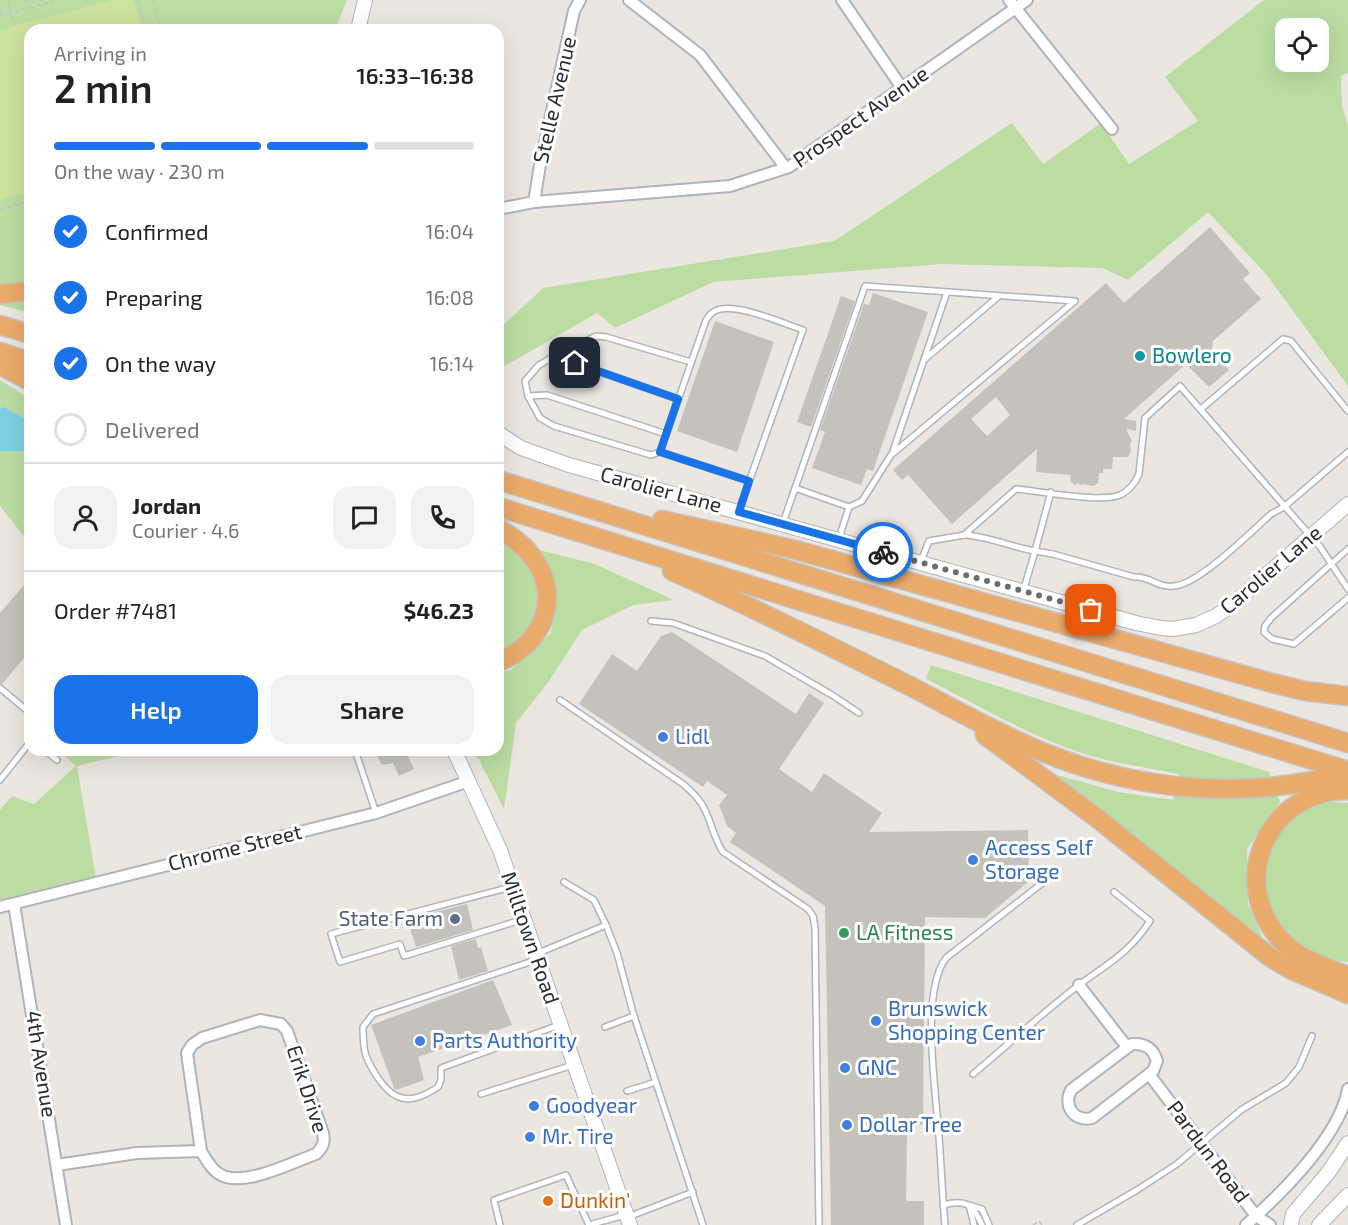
<!DOCTYPE html>
<html lang="en">
<head>
<meta charset="utf-8">
<style>
  body { margin:0; font-family:"Exo 2",sans-serif; background:#f2f2f2; color:#222; height:100vh; display:flex; flex-direction:column; font-size:22px; white-space:nowrap }
  * { box-sizing:border-box; margin:0 }
  p { font-size:20px; color:#767676 }
  .icon { flex:none; width:33px; height:33px; fill:none; stroke:currentColor; stroke-width:2; stroke-linecap:round; stroke-linejoin:round }
  .map { position:relative; flex:1; overflow:hidden }
  .sheet { position:absolute; left:24px; top:24px; width:480px; height:732px; display:flex; flex-direction:column; background:#fff; border-radius:18px; box-shadow:0 6px 24px #0002 }
  .sheet>* { flex:none }
  .fabs { position:absolute; left:1275px; top:18px; display:grid; gap:12px }
  .fabs a { display:grid; place-items:center; width:54px; height:54px; border-radius:12px; background:#fff; box-shadow:0 6px 24px #0002; font-size:30px }
  .pin { position:absolute; display:grid; place-items:center; width:51px; height:51px; color:#fff; margin:-26px; border-radius:12px; box-shadow:0 3px 9px #0006 }
  .courier { position:absolute; display:grid; place-items:center; width:60px; height:60px; margin:-30px; border:4px solid #1a73e8; border-radius:50%; background:#fff; color:#222; box-shadow:0 2px 8px #0007 }
  .overview em { font-style:normal; font-weight:600 }
  .overview div { display:flex; flex-direction:column-reverse }
  .overview { display:flex; align-items:center; justify-content:space-between; height:102px; padding:0 30px }
  h1 { font-size:39px; font-weight:600; line-height:45px }
  .bar { display:grid; grid-template-columns:repeat(4,1fr); gap:9px 6px; align-content:center; height:72px; padding:0 30px }
  .bar i { height:8px; border-radius:4px; background:#e0e0e0 }
  .bar .on { background:#1a73e8 }
  .bar p { grid-column:span 4 }
  .line { display:flex; align-items:center; gap:15px; padding:0 30px; border-top:2px solid #e0e0e0 }
  .line div { flex:1 }
  .round { display:grid; place-items:center; flex:none; width:63px; height:63px; border-radius:18px; background:#f2f2f2 }
  ol { padding:0 30px; list-style:none }
  li { display:flex; align-items:center; gap:18px; height:66px }
  li p { margin-inline-start:auto }
  li .icon { padding:6px; border-radius:50%; background:#1a73e8; color:#fff; stroke-width:4 }
  li:last-child { color:#767676 }
  li i { width:33px; height:33px; border:3px solid #e0e0e0; border-radius:50% }
  .cta { display:flex; gap:12px; margin-top:auto; padding:12px 30px }
  .cta a { flex:1; height:69px; border-radius:18px; background:#1a73e8; color:#fff; font-size:24px; font-weight:600; line-height:69px; text-align:center }
  .cta a+a { background:#f2f2f2; color:#222 }
  .map>svg:first-child { display:block }
  .green { fill:#bbdda2; fill-rule:evenodd }
  .pitch { fill:#cce39f }
  .water { fill:#7dd1e4 }
  .building { fill:#c5c1bb; fill-rule:evenodd }
  .lines { fill:none; stroke-linecap:round; stroke-linejoin:round }
  .service-casing { stroke:#b0b3bb; stroke-width:8 }
  .minor-casing { stroke:#b0b3bb; stroke-width:14 }
  .tertiary-casing { stroke:#b0b3bb; stroke-width:16 }
  .trunk-casing { stroke:#c4c4c4; stroke-width:21 }
  .path { stroke:#c4c4c4; stroke-width:2; stroke-dasharray:4.5 3; stroke-linecap:butt }
  .service { stroke:#fff; stroke-width:5 }
  .minor { stroke:#fff; stroke-width:10 }
  .tertiary { stroke:#fff; stroke-width:14 }
  .trunk { stroke:#eaaa6a; stroke-width:18 }
  .done { stroke:#6f6d6b; stroke-width:6; stroke-dasharray:0 10.8 }
  .route { stroke:#1a73e8; stroke-width:8 }
  .culture-dot { fill:#0f9aa8; stroke:#fff; stroke-width:2 }
  .shop-dot { fill:#3f7fe0; stroke:#fff; stroke-width:2 }
  .service-dot { fill:#5c6f8a; stroke:#fff; stroke-width:2 }
  .leisure-dot { fill:#2e9e5b; stroke:#fff; stroke-width:2 }
  .food-dot { fill:#e8710a; stroke:#fff; stroke-width:2 }
  .labels { text-anchor:middle; stroke-width:6; stroke-linejoin:round; paint-order:stroke }
  .street-label { font-size:21px; fill:#2c2c2c; stroke:#fff }
  .culture-label { font-size:21px; fill:#0d838f; stroke:#fff; text-anchor:start }
  .shop-label { font-size:21px; fill:#366cbe; stroke:#fff; text-anchor:start }
  .service-label { font-size:21px; fill:#4e5e75; stroke:#fff; text-anchor:end }
  .leisure-label { font-size:21px; fill:#27864d; stroke:#fff; text-anchor:start }
  .food-label { font-size:21px; fill:#c56008; stroke:#fff; text-anchor:start }
</style>
</head>
<body>
<div class="map">
<svg width="1348" height="1225" viewBox="0 0 1348 1225">
  <rect width="100%" height="100%" fill="#ece6e0"/>
  <!-- green -->
  <g class="green">
    <polygon points="0,0 347,0 335,30 30,30 30,284 0,287"/>
    <path d="M1264,0H1348V73L1341,76L1342,106L1348,125V386L1266,274L1208,212L1128,280L1103,268L941,264L713,282L615,328L597,313L498,370V330L543,288L834,241L1012,123L1043,164L1101,123L1129,164L1198,121L1165,77ZM1286,28H1318V62H1286Z"/>
    <polygon points="30,300 30,313 0,305 0,302"/>
    <polygon points="0,380 30,399 30,544 0,506"/>
    <polygon points="498,538 508,543 535,574 538,611 520,640 498,653"/>
    <polygon points="539,550 595,564 674,600 633,605 582,630 547,684 516,723 504,809 474,750 498,750 498,672 511,670 551,633 555,582"/>
    <path d="M931,665L1269,772L1280,802L1247,849L1248,904L1267,948L1057,775L1118,792L1173,800L1179,774C1145,767 1109,763 1076,751C1026,734 974,703 926,679Z"/>
    <polygon points="58,750 144,750 77,766 96,878 0,900 0,810 12,796 34,804 76,766"/>
    <path d="M1333,802L1348,803V962C1261,956 1232,850 1311,806C1317,803 1326,803 1333,802Z"/>
  </g>
  <!-- pitch -->
  <polygon class="pitch" points="111,0 134,0 142,30 30,30 30,192 0,200 0,30"/>
  <!-- water -->
  <polygon class="water" points="4,407 30,422 30,448 24,451 0,451 0,409"/>
  <!-- building -->
  <g class="building">
    <path d="M1210,227L1250,273L1243,279L1261,299L1213,341L1212,351L1229,370L1209,387L1186,364L1124,419L1136,421V431L1126,429L1132,441L1130,444L1131,452L1128,457H1113L1112,469H1103V473H1099L1098,483L1093,486L1084,484L1081,485L1078,483L1075,485L1070,481L1071,475L1036,472L1037,449L952,524L908,475L902,480L893,470L1106,283L1124,303ZM996,397L1010,415L987,436L971,419Z"/>
    <polygon points="873,293 928,312 873,471 867,469 861,485 812,468 825,432 820,430 864,304 869,305"/>
    <polygon points="841,296 855,301 811,427 797,422"/>
    <polygon points="715,321 774,342 737,452 677,431"/>
    <polygon points="30,578 30,651 2,684 0,683 0,613"/>
    <polygon points="672,632 796,714 809,693 824,703 779,769 812,792 824,773 882,813 869,832 1028,830 1029,881 985,918 925,917 923,1124 907,1129 906,1201 924,1201 924,1225 831,1225 825,906 730,842 736,833 727,826 719,805 727,795 707,781 703,787 579,704 612,654 637,671 661,636"/>
    <polygon points="374,750 405,750 414,769 399,776 393,763 382,765"/>
    <polygon points="467,904 473,930 416,947 408,922 411,918"/>
    <polygon points="476,939 478,948 481,947 488,971 459,980 451,946"/>
    <polygon points="493,980 512,1025 418,1057 424,1080 396,1090 394,1088 371,1025"/>
  </g>
  <g class="lines">
    <defs>
      <g id="service">
        <polyline points="555,356 596,336 606,337 691,362"/>
        <polyline points="925,359 999,296"/>
        <polyline points="528,396 540,418 554,426 651,455 660,452"/>
        <polyline points="1201,409 1283,339 1291,341 1348,411"/>
        <polyline points="666,434 547,395 528,396 525,381 539,365 555,356 678,399"/>
        <polyline points="892,454 947,292"/>
        <polyline points="795,488 849,507"/>
        <path d="M1051,492L1035,551C1011,547 988,536 964,535L1016,489C1039,491 1101,503 1120,495C1129,491 1136,482 1139,474L1145,418L1180,386L1321,548L1348,589"/>
        <path d="M739,510L803,330C782,323 738,303 717,310C711,312 707,318 705,323L660,452L749,481"/>
        <polyline points="783,523 865,286 1075,301 891,455 862,501 849,507 839,538"/>
        <polyline points="1348,549 1271,618 1265,626 1264,632 1272,639 1294,644 1348,598"/>
        <polyline points="921,561 929,541 964,535"/>
        <path d="M1023,592L1035,551L1053,554L1134,577C1152,576 1155,588 1174,586C1198,585 1251,532 1271,514L1284,507L1348,452"/>
        <polyline points="651,621 673,623 765,656 832,695 859,713"/>
        <polyline points="0,688 30,713"/>
        <path d="M560,700L683,784C692,792 700,799 705,810C712,824 714,839 723,852L808,909L813,916L815,928L819,1225"/>
        <polyline points="45,750 57,760"/>
        <polyline points="355,750 376,813"/>
        <polyline points="0,780 30,742"/>
        <polyline points="564,882 594,900 606,925 617,953 634,1016 703,1225"/>
        <polyline points="511,887 331,934 340,962 400,944 404,956 524,919"/>
        <polyline points="536,954 606,925"/>
        <path d="M536,960L373,1014L363,1027C363,1037 363,1047 366,1056C372,1070 386,1095 402,1098C415,1101 427,1094 438,1087L441,1080V1068L559,1025"/>
        <polyline points="605,1027 634,1016"/>
        <path d="M973,1074C1008,1045 1042,1013 1079,985C1109,963 1129,953 1150,921L1114,892"/>
        <polyline points="627,1091 656,1082"/>
        <polyline points="481,1094 573,1065"/>
        <path d="M943,1205C966,1199 973,1204 982,1225"/>
        <polyline points="628,1217 693,1192"/>
        <polyline points="500,1225 494,1200 566,1175 589,1225"/>
        <polyline points="589,1225 625,1215"/>
        <path d="M945,1225C942,1192 941,1158 938,1125C935,1084 921,991 946,958L1045,881L1046,878"/>
        <polyline points="974,1225 969,1205 982,1209 989,1225"/>
        <polyline points="1077,1225 1137,1190 1177,1164 1241,1110 1286,1083 1299,1067 1312,1036"/>
      </g>
      <g id="minor">
        <polyline points="629,0 700,55 786,168"/>
        <polyline points="842,0 902,88"/>
        <polyline points="1009,0 1112,129"/>
        <polyline points="534,202 540,165 574,11 580,0"/>
        <polyline points="498,209 534,202 730,186 789,167 1027,0"/>
        <polyline points="14,904 66,1225"/>
        <polyline points="0,907 376,813 469,781"/>
        <polyline points="1079,985 1127,1047"/>
        <path d="M1132,1044C1145,1043 1153,1048 1157,1061L1153,1071L1092,1118C1074,1122 1063,1106 1071,1090Z"/>
        <polyline points="1149,1074 1256,1216 1270,1225"/>
        <path d="M57,1165L137,1153L201,1151C207,1161 214,1174 226,1177C251,1184 293,1162 316,1154C323,1147 325,1142 323,1133L287,1031L281,1024L260,1020L202,1038L192,1045L187,1053L201,1151"/>
        <path d="M1246,1225C1281,1194 1340,1136 1348,1089"/>
      </g>
      <g id="tertiary">
        <polyline points="358,30 365,0"/>
        <polyline points="498,433 521,448 569,465 1136,623 1161,628 1173,629 1196,625 1216,616 1232,605 1348,504"/>
        <polyline points="454,750 500,850 630,1225"/>
        <polyline points="1291,1225 1293,1214 1328,1173 1348,1143"/>
        <polyline points="1319,1225 1348,1195"/>
      </g>
      <g id="trunk">
        <polyline points="0,294 30,291"/>
        <polyline points="0,325 30,334"/>
        <polyline points="0,352 30,362"/>
        <polyline points="0,365 30,381"/>
        <polyline points="498,480 1348,743"/>
        <polyline points="498,507 1348,771"/>
        <polyline points="662,520 796,550 1272,683 1305,691 1348,696"/>
        <path d="M498,528C509,535 522,543 530,554C564,594 544,645 498,662"/>
        <path d="M672,571C753,607 831,647 910,686C954,709 998,734 1045,753C1142,792 1246,800 1348,773"/>
        <polyline points="985,735 1097,818 1270,957 1290,969 1348,994"/>
        <path d="M1348,790C1269,789 1227,880 1280,939C1298,959 1323,966 1348,976"/>
      </g>
    </defs>
    <!-- service casing -->
    <use href="#service" class="service-casing"/>
    <!-- minor casing -->
    <use href="#minor" class="minor-casing"/>
    <!-- tertiary casing -->
    <use href="#tertiary" class="tertiary-casing"/>
    <!-- trunk casing -->
    <use href="#trunk" class="trunk-casing"/>
    <!-- path -->
    <g class="path">
      <polyline points="8,0 15,26"/>
      <polyline points="24,0 35,2 41,0"/>
      <polyline points="138,0 146,30"/>
      <polyline points="153,0 161,30"/>
      <polyline points="0,9 2,15"/>
      <polyline points="0,15 59,0"/>
      <polyline points="0,209 30,201"/>
      <polyline points="1033,1225 1039,1221 1042,1225"/>
    </g>
    <!-- service -->
    <use href="#service" class="service"/>
    <!-- minor -->
    <use href="#minor" class="minor"/>
    <!-- tertiary -->
    <use href="#tertiary" class="tertiary"/>
    <!-- trunk -->
    <use href="#trunk" class="trunk"/>
  </g>
  <g class="lines">
    <!-- done -->
    <polyline class="done" points="883,552 1091,610"/>
    <!-- route -->
    <polyline class="route" points="575,363 678,399 660,452 749,481 739,512 883,552"/>
  </g>
  <!-- markers -->
  <circle class="culture-dot" cx="1140" cy="356" r="6"/>
  <g class="shop-dot">
    <circle cx="663" cy="737" r="6"/>
    <circle cx="973" cy="860" r="6"/>
    <circle cx="876" cy="1021" r="6"/>
    <circle cx="420" cy="1041" r="6"/>
    <circle cx="845" cy="1068" r="6"/>
    <circle cx="534" cy="1106" r="6"/>
    <circle cx="847" cy="1125" r="6"/>
    <circle cx="530" cy="1137" r="6"/>
  </g>
  <circle class="service-dot" cx="455" cy="919" r="6"/>
  <circle class="leisure-dot" cx="844" cy="933" r="6"/>
  <circle class="food-dot" cx="548" cy="1201" r="6"/>
  <g class="labels">
    <!-- street labels -->
    <g class="street-label">
      <text transform="translate(555 100) rotate(-77)" y="7">Stelle Avenue</text>
      <text transform="translate(861 117) rotate(-35)" y="7">Prospect Avenue</text>
      <text transform="translate(661 490) rotate(15)" y="7">Carolier Lane</text>
      <text transform="translate(1271 570) rotate(-40)" y="7">Carolier Lane</text>
      <text transform="translate(235 848) rotate(-14)" y="7">Chrome Street</text>
      <text transform="translate(530 938) rotate(71)" y="7">Milltown Road</text>
      <text transform="translate(41 1064) rotate(81)" y="7">4th Avenue</text>
      <text transform="translate(307 1089) rotate(72)" y="7">Erik Drive</text>
      <text transform="translate(1208 1152) rotate(53)" y="7">Pardun Road</text>
    </g>
    <!-- culture labels -->
    <g class="culture-label">
      <text x="1152" y="363">Bowlero</text>
    </g>
    <!-- shop labels -->
    <g class="shop-label">
      <text x="675" y="744">Lidl</text>
      <text x="985" y="855">Access Self<tspan x="985" dy="24">Storage</tspan></text>
      <text x="888" y="1016">Brunswick<tspan x="888" dy="24">Shopping Center</tspan></text>
      <text x="432" y="1048">Parts Authority</text>
      <text x="857" y="1075">GNC</text>
      <text x="546" y="1113">Goodyear</text>
      <text x="859" y="1132">Dollar Tree</text>
      <text x="542" y="1144">Mr. Tire</text>
    </g>
    <!-- service labels -->
    <g class="service-label">
      <text x="443" y="926">State Farm</text>
    </g>
    <!-- leisure labels -->
    <g class="leisure-label">
      <text x="856" y="940">LA Fitness</text>
    </g>
    <!-- food labels -->
    <g class="food-label">
      <text x="560" y="1208">Dunkin'</text>
    </g>
  </g>
</svg>
<div class="fabs">
<a><svg class="icon" aria-label="locate" viewBox="0 0 24 24"><circle cx="12" cy="12" r="6"/><path d="M12 2v4M12 18v4M2 12h4M18 12h4"/></svg></a>
</div>
<div class="pin" style="left:1091px;top:610px;background:#ea580c"><svg class="icon" aria-label="bag" viewBox="0 0 24 24"><path d="M5 8h14l-1 12H6zM9 8a3 3 0 0 1 6 0"/></svg></div>
<div class="pin" style="left:575px;top:363px;background:#1f2937"><svg class="icon" aria-label="home" viewBox="0 0 24 24"><path d="M3 11l9-7 9 7M6 9v11h12V9"/></svg></div>
<div class="courier" style="left:883px;top:552px"><svg class="icon" aria-label="bike" viewBox="0 0 24 24"><circle cx="6" cy="16" r="4"/><circle cx="18" cy="16" r="4"/><path d="M6 16l4-8h5l3 8M10 8l3 8H6M13 5h3"/></svg></div>
<section class="sheet">
<div class="overview"><div><h1>2 min</h1><p>Arriving in</p></div><em>16:33–16:38</em></div>
<div class="bar"><i class="on"></i><i class="on"></i><i class="on"></i><i></i><p>On the way · 230 m</p></div>
<ol>
<li><svg class="icon" aria-label="check" viewBox="0 0 24 24"><path d="M5 12l5 5 9-10"/></svg>Confirmed<p>16:04</p></li>
<li><svg class="icon" aria-label="check" viewBox="0 0 24 24"><path d="M5 12l5 5 9-10"/></svg>Preparing<p>16:08</p></li>
<li><svg class="icon" aria-label="check" viewBox="0 0 24 24"><path d="M5 12l5 5 9-10"/></svg>On the way<p>16:14</p></li>
<li><i></i>Delivered</li>
</ol>
<div class="line" style="height:108px"><a class="round"><svg class="icon" aria-label="person" viewBox="0 0 24 24"><circle cx="12" cy="8" r="4"/><path d="M4 21q1-7 8-7t8 7"/></svg></a><div><b>Jordan</b><p>Courier · 4.6</p></div><a class="round"><svg class="icon" aria-label="chat" viewBox="0 0 24 24"><path d="M4 5h16v11H9l-5 4z"/></svg></a><a class="round"><svg class="icon" aria-label="phone" viewBox="0 0 24 24"><path d="M5 4h4l2 5-3 2q2 4 5 5l2-3 5 2v4C11 20 4 13 5 4z"/></svg></a></div>
<div class="line" style="height:78px"><div>Order #7481</div><b>$46.23</b></div>
<div class="cta"><a>Help</a><a>Share</a></div>
</section>
</div>
</body>
</html>
